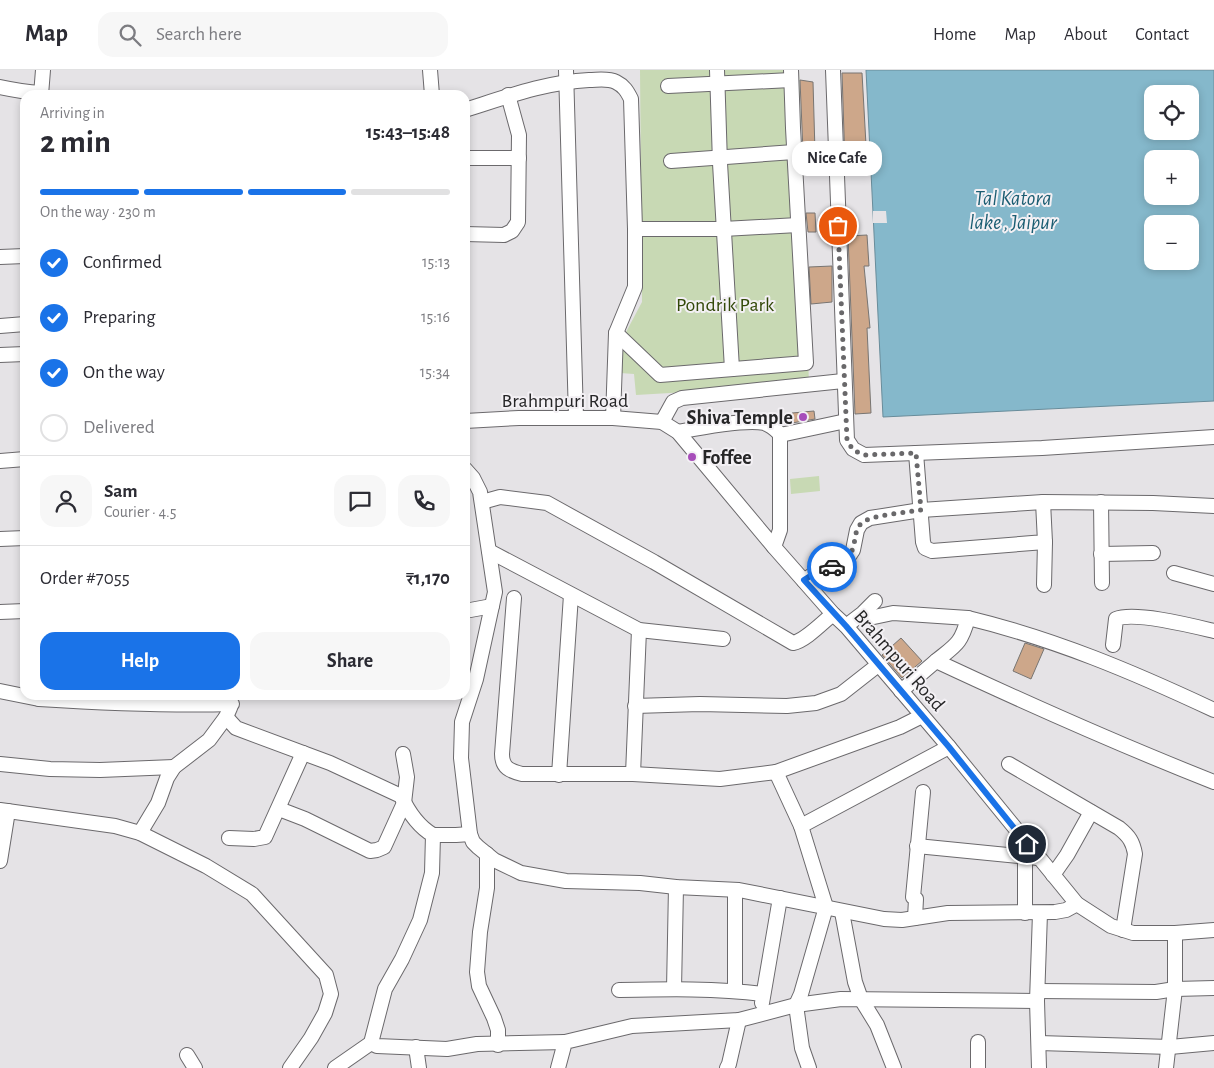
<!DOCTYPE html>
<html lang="en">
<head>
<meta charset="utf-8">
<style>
  body { margin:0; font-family:"Alegreya Sans",sans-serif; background:#f7f7f7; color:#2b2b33; height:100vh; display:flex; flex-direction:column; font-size:19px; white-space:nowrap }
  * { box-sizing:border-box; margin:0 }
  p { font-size:16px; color:#7c7c81 }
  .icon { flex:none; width:28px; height:28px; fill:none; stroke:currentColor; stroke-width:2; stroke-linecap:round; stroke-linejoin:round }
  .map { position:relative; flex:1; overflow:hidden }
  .side { position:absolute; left:20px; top:20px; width:450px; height:610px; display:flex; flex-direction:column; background:#fff; border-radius:15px; box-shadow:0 2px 8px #0003 }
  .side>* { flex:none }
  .tools { position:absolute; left:1144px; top:15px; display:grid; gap:10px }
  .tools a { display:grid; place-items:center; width:55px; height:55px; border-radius:10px; background:#fff; box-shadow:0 2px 8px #0003; font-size:25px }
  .pin { position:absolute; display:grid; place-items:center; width:42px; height:42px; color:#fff; margin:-21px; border:2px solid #fff; border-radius:50%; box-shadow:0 1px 5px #0007 }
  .courier { position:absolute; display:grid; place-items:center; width:50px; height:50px; margin:-25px; border:4px solid #1a73e8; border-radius:50%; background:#fff; color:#222; box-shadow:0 1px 6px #0007 }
  .bubble { position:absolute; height:35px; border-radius:15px; background:#fff; box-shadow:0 2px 8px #0003; font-size:16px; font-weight:700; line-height:35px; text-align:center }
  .head em { font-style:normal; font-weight:700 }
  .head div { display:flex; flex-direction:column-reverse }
  .head { display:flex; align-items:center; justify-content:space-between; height:85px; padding:0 20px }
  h1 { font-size:32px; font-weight:700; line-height:38px }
  .bar { display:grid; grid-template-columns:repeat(4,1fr); gap:8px 5px; align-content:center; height:60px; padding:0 20px }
  .bar i { height:6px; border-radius:4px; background:#e1e1e2 }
  .bar .on { background:#1a73e8 }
  .bar p { grid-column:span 4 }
  .line { display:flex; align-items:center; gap:12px; padding:0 20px; border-top:1px solid #e1e1e2 }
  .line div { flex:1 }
  .round { display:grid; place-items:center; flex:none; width:52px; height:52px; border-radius:15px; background:#f7f7f7 }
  ol { padding:0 20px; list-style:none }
  li { display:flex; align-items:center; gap:15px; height:55px }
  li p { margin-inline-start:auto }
  li .icon { padding:5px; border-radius:50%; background:#1a73e8; color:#fff; stroke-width:4 }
  li:last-child { color:#7c7c81 }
  li i { width:28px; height:28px; border:2px solid #e1e1e2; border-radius:50% }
  .button { display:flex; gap:10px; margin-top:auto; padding:10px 20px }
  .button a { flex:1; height:58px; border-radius:15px; background:#1a73e8; color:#fff; font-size:20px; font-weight:700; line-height:58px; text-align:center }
  .button a+a { background:#f7f7f7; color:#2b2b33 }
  header { display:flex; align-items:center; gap:30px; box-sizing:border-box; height:70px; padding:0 25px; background:#fff; border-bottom:1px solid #e1e1e2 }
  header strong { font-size:24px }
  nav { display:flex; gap:28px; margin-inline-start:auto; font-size:18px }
  .search { width:350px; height:45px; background:#f7f7f7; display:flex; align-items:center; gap:12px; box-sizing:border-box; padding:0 18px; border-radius:15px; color:#7c7c81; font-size:19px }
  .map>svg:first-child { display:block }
  .green { fill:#c8d9b4 }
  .water { fill:#85b8cb; stroke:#688c9a; fill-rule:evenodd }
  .pier { fill:#e5e3e6 }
  .building { fill:#cda78a; stroke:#787572 }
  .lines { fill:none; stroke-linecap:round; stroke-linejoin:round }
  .minor-casing { stroke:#6b696c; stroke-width:16 }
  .minor { stroke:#fff; stroke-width:14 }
  .done { stroke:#69686a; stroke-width:5; stroke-dasharray:0 9 }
  .route { stroke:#1a73e8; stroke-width:6 }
  .poi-dot { fill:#a74eba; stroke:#f3f0f4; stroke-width:2 }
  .labels { text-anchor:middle; stroke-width:4; stroke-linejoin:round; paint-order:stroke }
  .park-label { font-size:20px; fill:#324808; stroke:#f3f0f4 }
  .street-label { font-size:20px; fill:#262627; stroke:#f3f0f4 }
  .poi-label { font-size:20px; font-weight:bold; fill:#262627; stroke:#f3f0f4; text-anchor:end }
  .water-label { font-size:21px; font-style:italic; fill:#1b5d72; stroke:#f3f0f4 }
</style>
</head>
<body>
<header>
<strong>Map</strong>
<div class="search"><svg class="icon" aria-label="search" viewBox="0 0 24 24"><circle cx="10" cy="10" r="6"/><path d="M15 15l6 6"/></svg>Search here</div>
<nav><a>Home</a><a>Map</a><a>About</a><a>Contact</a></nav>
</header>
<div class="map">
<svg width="1214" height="998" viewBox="0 0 1214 998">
  <rect width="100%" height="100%" fill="#e5e3e6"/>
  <!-- green -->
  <g class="green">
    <polygon points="640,0 799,0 809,315 636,325 634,304 620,303 625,264 642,232"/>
    <polygon points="819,406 820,421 791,424 790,409"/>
  </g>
  <!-- water -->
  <path class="water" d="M866,0H1214V331L883,347ZM1152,24H1190V61H1152ZM1152,89H1190V126H1152ZM1152,154H1190V191H1152Z"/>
  <!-- pier -->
  <polygon class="pier" points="873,141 886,141 887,153 873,153"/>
  <!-- building -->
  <g class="building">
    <polygon points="842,3 862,3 867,93 845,94"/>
    <polygon points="800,10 813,12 815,82 803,82"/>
    <polygon points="806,143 815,143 816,162 808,162"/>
    <polygon points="867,165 869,196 864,196 870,258 867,258 871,343 855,344 848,166"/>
    <polygon points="832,196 832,232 811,234 809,197"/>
    <polygon points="814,341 815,349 792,353 792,343"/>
    <polygon points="901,568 922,591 902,608 882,585"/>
    <polygon points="1025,573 1044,579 1031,609 1013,601"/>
  </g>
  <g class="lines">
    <defs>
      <g id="minor">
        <polyline points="430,0 432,25"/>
        <polyline points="566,0 576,347"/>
        <polyline points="717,0 720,93 732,299"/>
        <polyline points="833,0 847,370 853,379 864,385 1042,378 1214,367"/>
        <polyline points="668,16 791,10"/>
        <path d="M0,17C14,20 27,22 41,23"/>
        <polyline points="41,25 43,0"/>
        <path d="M465,40C506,27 546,12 589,10C598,10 608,8 616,12C624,16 627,21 631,29L635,159V217L616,263L613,348"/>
        <polyline points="465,88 519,88"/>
        <polyline points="671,91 794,82"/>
        <polyline points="635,159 723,159 798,155"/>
        <polyline points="465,164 504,165 512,161 518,152 519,65 508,25"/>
        <polyline points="0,187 25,186"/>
        <polyline points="0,256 25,254"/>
        <polyline points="616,263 660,305 806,293 793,58 791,0"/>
        <polyline points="0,285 25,284"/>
        <polyline points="465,351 519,348 613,348 662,352 678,362 774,477 833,544 846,556 949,677 1077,834 1111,856 1133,863 1175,863 1214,860"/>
        <polyline points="662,352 673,332 682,328 843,311"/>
        <path d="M678,362C699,358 744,349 764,353C771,355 775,359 780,364V460L774,477"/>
        <polyline points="785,364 846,351"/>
        <polyline points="916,383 923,472 925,478 932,481 1045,472 1043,432"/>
        <polyline points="0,391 25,389"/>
        <polyline points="465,399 473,408 480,422 495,522 476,609 462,652 461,688 470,764 473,772 478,777 494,790 521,803 566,811 640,813 676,817 739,820 884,849 902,850 948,843 1055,842 1066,840 1077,834"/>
        <path d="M482,432L500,427L547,433L654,492L793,573C805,571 823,552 833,544"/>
        <polyline points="1101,432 1102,513"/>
        <polyline points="0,469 25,468"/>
        <polyline points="489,481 639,560 723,569"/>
        <polyline points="1101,484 1153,483"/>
        <polyline points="1174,503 1214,514"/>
        <polyline points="804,511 815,503 838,495 847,489 853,480 857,460 861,453 870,448 921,440 1043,432 1153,433 1214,436"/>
        <polyline points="1044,515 1045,472"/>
        <path d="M514,528L502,684C502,698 510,701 522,704H633L720,709L776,702L801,756L826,837L801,924L796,935L802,978L809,998"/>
        <polyline points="465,541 492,536"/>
        <polyline points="0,542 25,541"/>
        <path d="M874,547L893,543L968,548C961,574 956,575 936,591"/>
        <path d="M968,548C1055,569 1133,602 1214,640"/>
        <polyline points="846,556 863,543 875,531"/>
        <path d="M1113,575L1116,549C1134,541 1193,556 1214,561"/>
        <polyline points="0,621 39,629"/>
        <path d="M901,621L936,591C1028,634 1120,675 1214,712"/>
        <path d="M39,625V629C103,633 167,636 232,634"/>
        <polyline points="635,636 700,634 787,636 816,633 841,624 878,595"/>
        <path d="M226,647L236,658L330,693L401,726C408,741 419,757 433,765L432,803L420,850L402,889L385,919L371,973L335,998"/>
        <polyline points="0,694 50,699 100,700 174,697"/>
        <path d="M1009,694L1119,758C1129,766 1133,772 1135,784L1123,860"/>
        <polyline points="776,702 900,657 922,646"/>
        <polyline points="633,704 639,560"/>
        <polyline points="559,705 571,525"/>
        <polyline points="279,739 305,749 370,781 377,780 384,777 404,733 407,707 403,684"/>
        <polyline points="0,740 115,756 140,763 206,796 252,824 326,905 331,924 325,943 311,968 290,998"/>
        <polyline points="801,756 949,677"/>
        <polyline points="140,763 158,733 167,708 174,697 209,670 226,647 230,638"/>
        <polyline points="433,765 456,765 470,764"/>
        <polyline points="229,768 254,769 265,767 303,683"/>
        <polyline points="917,776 1038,788"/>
        <polyline points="487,784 487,818 480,862 477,902 479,916 494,948 498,960 498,975"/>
        <polyline points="1025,787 1025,843"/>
        <polyline points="0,791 8,741"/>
        <polyline points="1053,805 1067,785 1091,742"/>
        <polyline points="842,842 855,912 861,929 877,955 894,998"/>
        <polyline points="915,848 916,829 913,827 923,722"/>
        <polyline points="674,919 676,817"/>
        <path d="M619,920C668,919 715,918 763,924"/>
        <polyline points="735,920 735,820"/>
        <polyline points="1038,921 1156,922 1175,919 1214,918"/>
        <polyline points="762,933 780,828"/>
        <polyline points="978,972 978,998"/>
        <polyline points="371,973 377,976 447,979 477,974 565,972"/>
        <polyline points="1039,973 1170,977 1214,973"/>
        <polyline points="416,977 419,998"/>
        <polyline points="187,985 195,998"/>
        <polyline points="558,998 565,972 632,956 739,950 796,935 841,929 1037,931"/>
        <polyline points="727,998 729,994 739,950"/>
        <polyline points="1039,998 1037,931 1040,843"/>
        <polyline points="1166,998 1175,919 1175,863"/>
      </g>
    </defs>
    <!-- minor casing -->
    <use href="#minor" class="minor-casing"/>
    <!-- minor -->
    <use href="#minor" class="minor"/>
  </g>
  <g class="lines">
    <!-- done -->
    <path class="done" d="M832,497C864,486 848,463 863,452C873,445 908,442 921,440L916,383L864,385L853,380L847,370L838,156"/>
    <!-- route -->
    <polyline class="route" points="832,497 815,503 804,510 846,556 949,677 1027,774"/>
  </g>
  <!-- markers -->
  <g class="poi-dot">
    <circle cx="803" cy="347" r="5"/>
    <circle cx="692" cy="387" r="5"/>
  </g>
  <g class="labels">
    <!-- park labels -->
    <g class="park-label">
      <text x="725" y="241">Pondrik Park</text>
    </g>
    <!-- street labels -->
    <g class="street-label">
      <text x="565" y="337">Brahmpuri Road</text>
      <text transform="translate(900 590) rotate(49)" y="7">Brahmpuri Road</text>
    </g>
    <!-- poi labels -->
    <g class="poi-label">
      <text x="793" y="354">Shiva Temple</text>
      <text x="702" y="394" text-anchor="start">Foffee</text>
    </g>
    <!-- water labels -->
    <g class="water-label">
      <text x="1013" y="135">Tal Katora<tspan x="1013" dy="24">lake , Jaipur</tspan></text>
    </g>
  </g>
</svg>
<div class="tools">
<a><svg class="icon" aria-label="locate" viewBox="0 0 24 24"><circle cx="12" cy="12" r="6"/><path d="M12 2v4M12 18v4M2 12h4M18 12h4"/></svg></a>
<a>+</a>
<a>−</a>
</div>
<div class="pin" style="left:838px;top:156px;background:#ea580c"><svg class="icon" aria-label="bag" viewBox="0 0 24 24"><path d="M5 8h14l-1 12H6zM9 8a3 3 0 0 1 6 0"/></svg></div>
<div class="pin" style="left:1027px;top:774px;background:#1f2937"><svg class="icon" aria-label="home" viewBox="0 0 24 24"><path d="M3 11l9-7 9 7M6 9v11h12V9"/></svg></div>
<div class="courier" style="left:832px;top:497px"><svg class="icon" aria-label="car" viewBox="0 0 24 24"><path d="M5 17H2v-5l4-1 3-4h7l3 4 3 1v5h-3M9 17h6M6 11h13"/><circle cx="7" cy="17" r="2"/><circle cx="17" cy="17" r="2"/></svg></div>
<div class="bubble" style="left:792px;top:71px;width:90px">Nice Cafe</div>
<section class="side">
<div class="head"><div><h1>2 min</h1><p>Arriving in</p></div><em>15:43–15:48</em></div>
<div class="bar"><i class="on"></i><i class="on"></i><i class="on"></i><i></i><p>On the way · 230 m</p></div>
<ol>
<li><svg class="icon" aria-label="check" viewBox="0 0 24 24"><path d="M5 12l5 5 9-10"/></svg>Confirmed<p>15:13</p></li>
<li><svg class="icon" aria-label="check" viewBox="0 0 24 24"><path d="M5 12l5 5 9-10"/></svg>Preparing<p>15:16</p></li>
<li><svg class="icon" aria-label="check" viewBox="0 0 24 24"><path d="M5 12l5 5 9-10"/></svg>On the way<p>15:34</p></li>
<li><i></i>Delivered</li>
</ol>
<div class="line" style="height:90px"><a class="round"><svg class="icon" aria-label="person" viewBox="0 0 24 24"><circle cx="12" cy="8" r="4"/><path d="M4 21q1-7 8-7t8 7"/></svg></a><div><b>Sam</b><p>Courier · 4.5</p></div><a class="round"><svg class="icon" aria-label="chat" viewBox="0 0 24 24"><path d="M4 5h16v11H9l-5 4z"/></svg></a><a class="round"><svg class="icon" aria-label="phone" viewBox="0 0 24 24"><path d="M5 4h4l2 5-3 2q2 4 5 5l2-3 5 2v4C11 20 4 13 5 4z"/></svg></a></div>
<div class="line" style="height:65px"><div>Order #7055</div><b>₹1,170</b></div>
<div class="button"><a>Help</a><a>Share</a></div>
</section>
</div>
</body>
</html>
